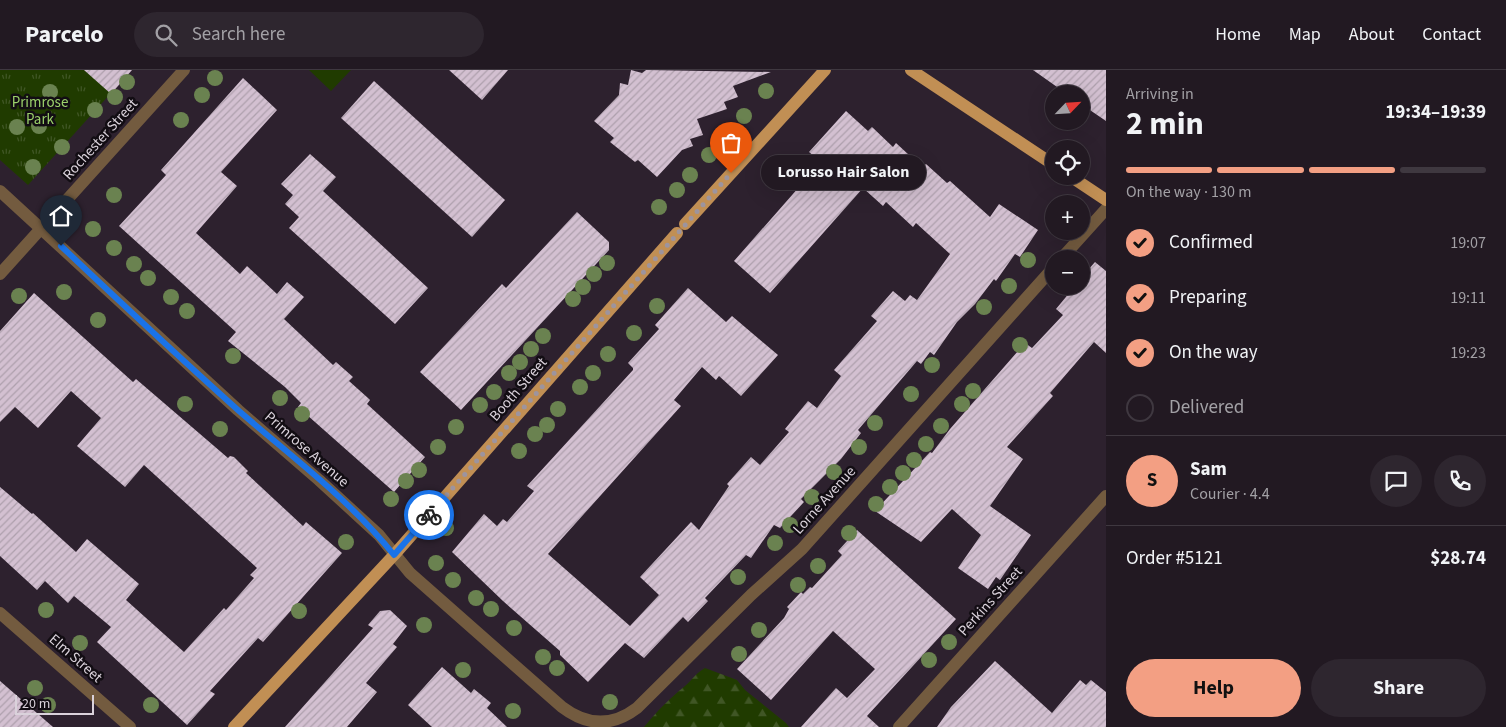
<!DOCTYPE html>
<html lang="en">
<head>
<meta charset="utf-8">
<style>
  body { margin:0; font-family:"Source Sans 3",sans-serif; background:#2e262f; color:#f1f3f6; height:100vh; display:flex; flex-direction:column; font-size:19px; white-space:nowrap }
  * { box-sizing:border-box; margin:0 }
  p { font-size:16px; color:#a2a0a5 }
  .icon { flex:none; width:28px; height:28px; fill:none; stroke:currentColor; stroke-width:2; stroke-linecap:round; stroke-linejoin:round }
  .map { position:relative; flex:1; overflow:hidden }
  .sheet { display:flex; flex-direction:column; background:#221922; width:400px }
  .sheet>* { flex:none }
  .needle { width:32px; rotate:65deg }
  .fabs { position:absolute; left:1045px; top:15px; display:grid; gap:10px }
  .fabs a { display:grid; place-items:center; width:45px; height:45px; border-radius:50%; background:#221922; box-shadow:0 5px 20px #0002,0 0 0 1px #3f3840; font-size:25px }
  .scale { position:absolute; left:15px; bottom:12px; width:79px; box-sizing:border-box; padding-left:5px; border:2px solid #dad2db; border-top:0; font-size:14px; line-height:18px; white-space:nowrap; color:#dad2db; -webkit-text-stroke:4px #120d13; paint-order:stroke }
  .pin { position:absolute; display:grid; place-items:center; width:42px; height:42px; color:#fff; margin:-51px -21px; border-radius:50% 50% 50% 0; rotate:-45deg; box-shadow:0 0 5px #0007 }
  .pin .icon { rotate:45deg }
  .courier { position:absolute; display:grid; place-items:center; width:50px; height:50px; margin:-25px; border:4px solid #1a73e8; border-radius:50%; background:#fff; color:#222; box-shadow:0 1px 6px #0007 }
  .bubble { position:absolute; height:35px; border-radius:18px; background:#221922; box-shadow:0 5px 20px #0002,0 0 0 1px #3f3840; font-size:16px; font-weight:700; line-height:35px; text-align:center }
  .summary em { font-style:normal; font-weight:700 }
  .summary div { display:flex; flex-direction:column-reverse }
  .summary { display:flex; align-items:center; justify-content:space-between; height:85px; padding:0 20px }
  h1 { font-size:32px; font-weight:700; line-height:38px }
  .bar { display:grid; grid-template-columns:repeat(4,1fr); gap:8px 5px; align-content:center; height:60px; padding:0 20px }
  .bar i { height:6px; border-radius:4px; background:#3f3840 }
  .bar .on { background:#f39f83 }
  .bar p { grid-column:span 4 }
  .line { display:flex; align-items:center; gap:12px; padding:0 20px; border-top:1px solid #3f3840 }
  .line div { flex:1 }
  .round { display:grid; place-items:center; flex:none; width:52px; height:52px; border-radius:26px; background:#2e262f }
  ol { padding:0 20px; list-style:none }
  li { display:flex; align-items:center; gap:15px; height:55px }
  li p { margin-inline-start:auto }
  li .icon { padding:5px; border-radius:50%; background:#f39f83; color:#111; stroke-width:4 }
  li:last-child { color:#a2a0a5 }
  li i { width:28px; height:28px; border:2px solid #3f3840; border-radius:50% }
  .button { display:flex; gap:10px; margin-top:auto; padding:10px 20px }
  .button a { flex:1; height:58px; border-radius:30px; background:#f39f83; color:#111; font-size:20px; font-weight:700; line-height:58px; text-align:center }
  .button a+a { background:#2e262f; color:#f1f3f6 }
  header { display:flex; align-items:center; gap:30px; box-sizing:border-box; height:70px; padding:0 25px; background:#221922; border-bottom:1px solid #3f3840 }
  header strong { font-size:24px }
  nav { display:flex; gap:28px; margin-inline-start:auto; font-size:18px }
  .search { width:350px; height:45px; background:#2e262f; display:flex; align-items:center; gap:12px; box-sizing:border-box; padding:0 18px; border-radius:28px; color:#a2a0a5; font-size:19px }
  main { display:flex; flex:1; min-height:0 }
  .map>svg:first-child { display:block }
  .green { fill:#203b00 }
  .forest { fill:url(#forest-firs) }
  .park { fill:url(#park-tufts) }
  .building { fill:url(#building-hatch) }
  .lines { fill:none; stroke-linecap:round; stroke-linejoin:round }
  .minor { stroke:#735b3f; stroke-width:12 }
  .major { stroke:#c18f54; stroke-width:12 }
  .tree { fill:#6a8250 }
  .done { stroke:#9d949e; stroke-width:5; stroke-dasharray:0 9 }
  .route { stroke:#1a73e8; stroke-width:6 }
  .labels { text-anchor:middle; stroke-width:5; stroke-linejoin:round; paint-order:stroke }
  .park-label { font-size:15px; fill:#9bd16b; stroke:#120d13 }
  .street-label { font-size:15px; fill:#dad2db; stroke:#120d13 }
</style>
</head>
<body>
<header>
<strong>Parcelo</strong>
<div class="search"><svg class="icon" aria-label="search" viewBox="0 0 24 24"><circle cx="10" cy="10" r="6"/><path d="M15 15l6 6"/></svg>Search here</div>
<nav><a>Home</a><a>Map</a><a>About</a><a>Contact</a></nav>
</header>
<main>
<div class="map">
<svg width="1106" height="657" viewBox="0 0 1106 657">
  <defs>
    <pattern id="forest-firs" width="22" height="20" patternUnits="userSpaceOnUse" patternTransform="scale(1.25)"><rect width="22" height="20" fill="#203b00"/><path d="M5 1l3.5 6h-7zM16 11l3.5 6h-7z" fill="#405625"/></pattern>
    <pattern id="park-tufts" width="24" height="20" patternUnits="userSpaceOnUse" patternTransform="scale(1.25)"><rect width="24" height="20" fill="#203b00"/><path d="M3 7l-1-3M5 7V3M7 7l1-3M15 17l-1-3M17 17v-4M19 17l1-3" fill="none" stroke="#405625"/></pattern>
    <pattern id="building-hatch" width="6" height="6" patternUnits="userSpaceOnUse" patternTransform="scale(1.25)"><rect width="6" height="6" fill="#d3c0d1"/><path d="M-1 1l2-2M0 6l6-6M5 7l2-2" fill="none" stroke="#aea0ad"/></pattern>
  </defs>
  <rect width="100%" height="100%" fill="#2d212e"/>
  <!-- green -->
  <polygon class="green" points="309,0 351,0 331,21"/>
  <!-- forest -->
  <path class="forest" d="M705,598L737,610L745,620L786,653L789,657H644C658,640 668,630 685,616C693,609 696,603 705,598Z"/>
  <!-- park -->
  <polygon class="park" points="0,0 85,0 111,23 28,115 0,90"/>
  <!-- building -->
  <g class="building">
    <polygon points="84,0 132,0 111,24"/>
    <polygon points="449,0 508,0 482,30"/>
    <polygon points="631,0 642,3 646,0 771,2 733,16 738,27 724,32 727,39 697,49 703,65 690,69 693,76 682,80 657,107 638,90 635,92 610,72 614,68 594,51 619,25 620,13 628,15"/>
    <polygon points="1033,0 1106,0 1106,51 1081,34 1081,24 1067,24"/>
    <polygon points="243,8 277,40 221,102 237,116 196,163 240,204 247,196 277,224 287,212 304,227 284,249 333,295 336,292 353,307 349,311 368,328 370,330 367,334 425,387 394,422 298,337 301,333 285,317 228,271 236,262 119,156 166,105 161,100"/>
    <polygon points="374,11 505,130 472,167 341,48"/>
    <polygon points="846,41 868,61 872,57 893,77 896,73 922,97 926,94 947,113 950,111 990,147 999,134 1038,160 1020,187 1015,184 996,211 994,209 975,234 957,252 934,285 930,282 921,294 917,291 858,360 861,363 841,389 801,429 804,432 780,458 774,455 751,488 746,485 705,528 708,531 688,552 683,547 644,588 625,573 588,612 560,585 560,581 503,531 452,482 484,444 497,456 503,449 507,452 534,421 527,416 633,300 633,298 628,293 659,259 655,255 688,218 726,252 732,246 778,285 741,326 719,306 716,310 702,297 674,330 681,336 548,484 630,556 659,525 640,507 691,452 699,460 729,416 727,414 751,387 760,395 789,362 785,359 808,331 817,338 841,306 834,300 877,251 871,246 893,221 905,231 910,225 917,230 950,184 916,153 913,157 886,132 883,136 863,118 770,223 734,191 821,92 809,82"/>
    <polygon points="310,84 336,107 323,121 428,218 395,254 289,158 299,147 285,134 293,125 281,114"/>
    <polygon points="577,142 609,172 609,180 461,340 420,302 502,214 506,218"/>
    <polygon points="1095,192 1106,201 1106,283 1094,272 1050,323 1053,326 1007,377 1023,389 990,436 1031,465 1000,510 996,507 988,519 958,498 981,465 952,439 921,472 875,441 930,382 932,383 950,359 1025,273 1032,278 1063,245 1056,239 1075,216 1081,216 1081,208"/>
    <polygon points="34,223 133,312 136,309 228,388 230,386 234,387 248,401 246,403 303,456 306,452 342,483 263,572 258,568 210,621 215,624 187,655 97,572 111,557 74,526 68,533 45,511 37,520 0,486 0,417 32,444 33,443 76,482 87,469 139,514 126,530 184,582 224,538 226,540 254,508 250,505 257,498 144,395 125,417 77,376 101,348 71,321 38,358 15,337 0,352 0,261"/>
    <polygon points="857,460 956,549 867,646 879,657 801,657 836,618 847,628 875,599 833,561 771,630 737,599 784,548 789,539 787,537 801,522 803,524 810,517 812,518 842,485 838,481"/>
    <polygon points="390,540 407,556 393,574 397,577 366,613 377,622 347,657 285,657 373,558 368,555 380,541"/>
    <polygon points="995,591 1052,643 1080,610 1086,615 1091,610 1106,622 1106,657 937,657 951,637"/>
    <polygon points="442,597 471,623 474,619 491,633 487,638 507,657 432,657 408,635"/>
    <polygon points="0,611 53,657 0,657"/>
  </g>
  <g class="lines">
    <!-- minor -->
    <g class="minor">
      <path d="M0,121L238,340L319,410L379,465L410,503L562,637C587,656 612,657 637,638L751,525L802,479L1054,197"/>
      <polyline points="1061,189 1106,139"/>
      <polyline points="0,204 184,0"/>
      <polyline points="0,543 130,657"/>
      <polyline points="899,657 1106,426"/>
    </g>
    <!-- major -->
    <g class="major">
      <polyline points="911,0 1054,95"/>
      <polyline points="1070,106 1106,130"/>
      <polyline points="685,154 825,0"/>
      <polyline points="234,657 394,485 677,163"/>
    </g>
  </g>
  <!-- trees -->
  <g class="tree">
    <circle cx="215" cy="8" r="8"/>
    <circle cx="127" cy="12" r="8"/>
    <circle cx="766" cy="21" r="8"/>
    <circle cx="50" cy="22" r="8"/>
    <circle cx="202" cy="25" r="8"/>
    <circle cx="115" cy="27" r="8"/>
    <circle cx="95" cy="40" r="8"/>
    <circle cx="744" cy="46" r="8"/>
    <circle cx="181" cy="50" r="8"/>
    <circle cx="39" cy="56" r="8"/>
    <circle cx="17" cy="57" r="8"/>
    <circle cx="62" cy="77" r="8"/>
    <circle cx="709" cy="85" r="8"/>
    <circle cx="33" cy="97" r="8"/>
    <circle cx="690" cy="105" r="8"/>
    <circle cx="677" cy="120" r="8"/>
    <circle cx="114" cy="125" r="8"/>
    <circle cx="659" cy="137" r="8"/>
    <circle cx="93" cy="159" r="8"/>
    <circle cx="114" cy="178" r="8"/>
    <circle cx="1028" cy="190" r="8"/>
    <circle cx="607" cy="193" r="8"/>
    <circle cx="134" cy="194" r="8"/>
    <circle cx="594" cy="204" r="8"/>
    <circle cx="148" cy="208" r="8"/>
    <circle cx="1009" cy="216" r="8"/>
    <circle cx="583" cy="217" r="8"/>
    <circle cx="64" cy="222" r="8"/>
    <circle cx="19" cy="226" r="8"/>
    <circle cx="171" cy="227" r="8"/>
    <circle cx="573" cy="229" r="8"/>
    <circle cx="657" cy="236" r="8"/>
    <circle cx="984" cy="237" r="8"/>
    <circle cx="187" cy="241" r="8"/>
    <circle cx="98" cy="250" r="8"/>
    <circle cx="634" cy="263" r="8"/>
    <circle cx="543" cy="266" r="8"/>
    <circle cx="1020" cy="275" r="8"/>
    <circle cx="531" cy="279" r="8"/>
    <circle cx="608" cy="284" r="8"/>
    <circle cx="233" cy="286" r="8"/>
    <circle cx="520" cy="292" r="8"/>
    <circle cx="932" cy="295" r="8"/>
    <circle cx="509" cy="303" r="8"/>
    <circle cx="593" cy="303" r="8"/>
    <circle cx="580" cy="317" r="8"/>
    <circle cx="973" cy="321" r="8"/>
    <circle cx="494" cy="322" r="8"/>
    <circle cx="911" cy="324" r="8"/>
    <circle cx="280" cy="328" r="8"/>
    <circle cx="185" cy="334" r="8"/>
    <circle cx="962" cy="334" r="8"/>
    <circle cx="480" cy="335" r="8"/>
    <circle cx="558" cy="339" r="8"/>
    <circle cx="302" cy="344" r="8"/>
    <circle cx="875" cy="353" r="8"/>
    <circle cx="547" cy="355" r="8"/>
    <circle cx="941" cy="356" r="8"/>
    <circle cx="456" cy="357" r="8"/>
    <circle cx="220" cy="359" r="8"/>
    <circle cx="535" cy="364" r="8"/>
    <circle cx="926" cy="374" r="8"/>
    <circle cx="438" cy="377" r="8"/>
    <circle cx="859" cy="377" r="8"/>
    <circle cx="519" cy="381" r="8"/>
    <circle cx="914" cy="390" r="8"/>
    <circle cx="419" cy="400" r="8"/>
    <circle cx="834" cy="402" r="8"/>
    <circle cx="903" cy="403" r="8"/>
    <circle cx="406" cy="411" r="8"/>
    <circle cx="890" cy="417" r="8"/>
    <circle cx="812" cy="427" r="8"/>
    <circle cx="391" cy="429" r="8"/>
    <circle cx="876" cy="434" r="8"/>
    <circle cx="790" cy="455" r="8"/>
    <circle cx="446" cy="458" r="8"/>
    <circle cx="849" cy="463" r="8"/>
    <circle cx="346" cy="472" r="8"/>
    <circle cx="775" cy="473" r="8"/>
    <circle cx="436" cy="493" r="8"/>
    <circle cx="818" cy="496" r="8"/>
    <circle cx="738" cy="507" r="8"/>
    <circle cx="453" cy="510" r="8"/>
    <circle cx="798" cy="515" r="8"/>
    <circle cx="476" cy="528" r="8"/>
    <circle cx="491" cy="539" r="8"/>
    <circle cx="46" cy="540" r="8"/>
    <circle cx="299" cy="541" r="8"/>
    <circle cx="424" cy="555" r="8"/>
    <circle cx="514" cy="558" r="8"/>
    <circle cx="759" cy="560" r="8"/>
    <circle cx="949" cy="572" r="8"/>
    <circle cx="80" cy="573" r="8"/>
    <circle cx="739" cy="584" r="8"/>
    <circle cx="543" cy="587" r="8"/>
    <circle cx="929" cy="590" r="8"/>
    <circle cx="557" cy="598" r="8"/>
    <circle cx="463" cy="600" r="8"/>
    <circle cx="35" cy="618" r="8"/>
    <circle cx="610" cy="632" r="8"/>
    <circle cx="48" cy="635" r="8"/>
    <circle cx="151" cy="635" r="8"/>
    <circle cx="513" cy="641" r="8"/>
  </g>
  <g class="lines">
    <!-- done -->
    <polyline class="done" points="429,445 731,103"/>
    <!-- route -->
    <path class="route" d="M61,176C120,232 179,287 239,341C292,387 350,430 394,485L429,445"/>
  </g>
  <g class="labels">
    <!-- park labels -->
    <g class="park-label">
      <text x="40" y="37">Primrose<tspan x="40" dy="17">Park</tspan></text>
    </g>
    <!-- street labels -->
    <g class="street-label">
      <text transform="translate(100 69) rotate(-48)" y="5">Rochester Street</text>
      <text transform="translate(518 319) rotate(-49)" y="5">Booth Street</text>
      <text transform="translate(307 379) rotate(41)" y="5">Primrose Avenue</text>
      <text transform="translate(824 430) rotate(-48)" y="5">Lorne Avenue</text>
      <text transform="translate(990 531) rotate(-48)" y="5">Perkins Street</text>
      <text transform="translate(76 588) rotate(41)" y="5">Elm Street</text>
    </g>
  </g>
</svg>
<div class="fabs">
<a><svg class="needle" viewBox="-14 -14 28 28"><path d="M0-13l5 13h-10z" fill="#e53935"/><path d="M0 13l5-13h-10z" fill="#a2a0a5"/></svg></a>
<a><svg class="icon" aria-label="locate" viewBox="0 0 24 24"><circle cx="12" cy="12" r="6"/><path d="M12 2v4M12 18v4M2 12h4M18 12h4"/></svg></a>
<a>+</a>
<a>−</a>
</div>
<div class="scale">20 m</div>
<div class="pin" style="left:731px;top:103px;background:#ea580c"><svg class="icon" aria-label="bag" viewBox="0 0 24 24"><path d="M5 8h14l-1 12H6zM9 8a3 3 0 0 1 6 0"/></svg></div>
<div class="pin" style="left:61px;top:176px;background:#1f2937"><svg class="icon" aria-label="home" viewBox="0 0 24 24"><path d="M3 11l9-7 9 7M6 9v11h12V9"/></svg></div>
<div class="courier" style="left:429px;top:445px"><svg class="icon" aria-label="bike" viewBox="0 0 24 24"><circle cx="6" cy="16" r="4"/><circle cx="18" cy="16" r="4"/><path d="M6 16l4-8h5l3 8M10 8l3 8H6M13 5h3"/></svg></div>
<div class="bubble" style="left:761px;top:85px;width:165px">Lorusso Hair Salon</div>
</div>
<section class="sheet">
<div class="summary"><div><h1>2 min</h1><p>Arriving in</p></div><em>19:34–19:39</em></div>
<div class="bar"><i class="on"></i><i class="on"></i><i class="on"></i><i></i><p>On the way · 130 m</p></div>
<ol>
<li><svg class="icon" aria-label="check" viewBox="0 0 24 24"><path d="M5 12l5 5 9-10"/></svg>Confirmed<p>19:07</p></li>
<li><svg class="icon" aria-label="check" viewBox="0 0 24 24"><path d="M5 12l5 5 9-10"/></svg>Preparing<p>19:11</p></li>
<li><svg class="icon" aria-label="check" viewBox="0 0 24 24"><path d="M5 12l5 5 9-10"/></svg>On the way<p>19:23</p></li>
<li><i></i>Delivered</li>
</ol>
<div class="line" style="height:90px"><b class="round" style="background:#f39f83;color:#111">S</b><div><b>Sam</b><p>Courier · 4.4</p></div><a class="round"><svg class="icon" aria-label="chat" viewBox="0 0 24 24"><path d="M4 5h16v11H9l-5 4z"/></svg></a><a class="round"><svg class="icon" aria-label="phone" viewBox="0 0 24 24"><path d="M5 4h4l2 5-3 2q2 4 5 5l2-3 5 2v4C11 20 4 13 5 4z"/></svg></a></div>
<div class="line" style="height:65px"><div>Order #5121</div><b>$28.74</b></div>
<div class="button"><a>Help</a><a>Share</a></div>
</section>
</main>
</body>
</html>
